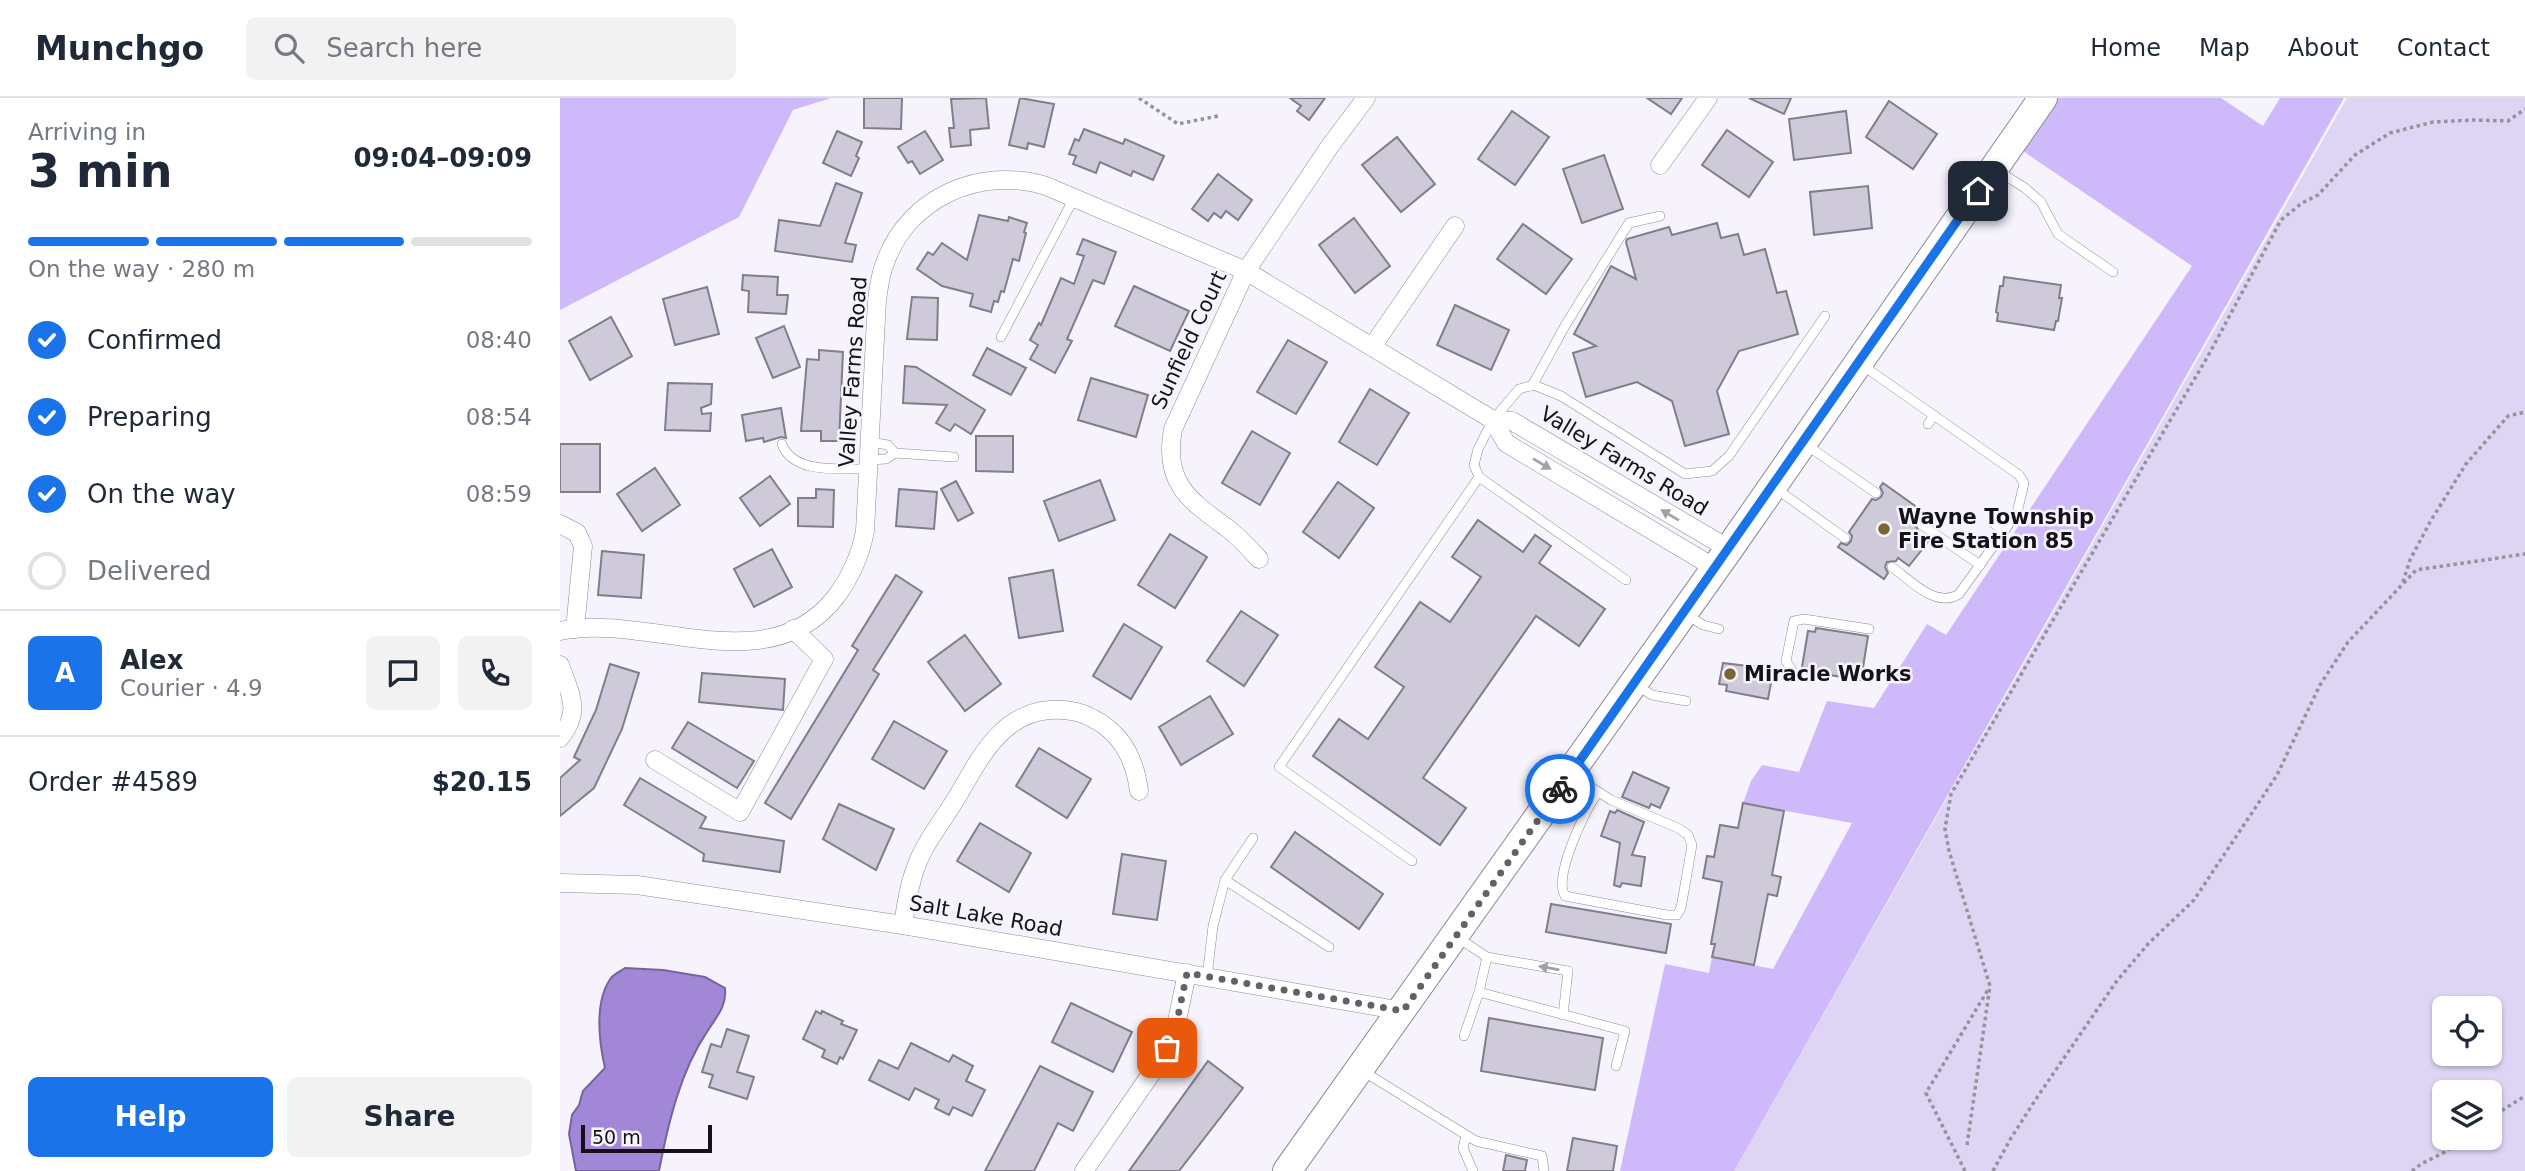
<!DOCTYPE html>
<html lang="en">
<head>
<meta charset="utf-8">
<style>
  body { margin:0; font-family:"DejaVu Sans",sans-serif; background:#f2f2f3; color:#1f2937; height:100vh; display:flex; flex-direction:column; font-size:26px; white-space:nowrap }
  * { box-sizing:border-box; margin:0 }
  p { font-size:23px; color:#747a83 }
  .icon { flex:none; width:38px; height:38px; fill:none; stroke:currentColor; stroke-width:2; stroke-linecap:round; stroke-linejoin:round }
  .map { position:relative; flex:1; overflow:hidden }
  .sheet { display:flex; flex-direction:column; background:#fff; width:560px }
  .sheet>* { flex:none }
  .buttons { position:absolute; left:1872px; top:898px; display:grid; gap:14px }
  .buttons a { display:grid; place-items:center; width:70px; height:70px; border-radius:10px; background:#fff; box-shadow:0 2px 5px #0004; font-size:35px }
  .scale { position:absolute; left:21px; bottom:18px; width:131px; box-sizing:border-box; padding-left:7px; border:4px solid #141218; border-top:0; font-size:19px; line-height:24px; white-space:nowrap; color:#141218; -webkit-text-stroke:5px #f6f3fd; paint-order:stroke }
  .pin { position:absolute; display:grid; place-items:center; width:60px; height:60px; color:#fff; margin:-30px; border-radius:14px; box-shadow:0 4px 10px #0006 }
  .courier { position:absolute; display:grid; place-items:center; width:70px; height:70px; margin:-35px; border:5px solid #1a73e8; border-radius:50%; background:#fff; color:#222; box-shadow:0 2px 9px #0007 }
  .overview em { font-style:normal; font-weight:600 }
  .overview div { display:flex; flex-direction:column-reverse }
  .overview { display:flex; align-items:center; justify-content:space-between; height:119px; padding:0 28px }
  h1 { font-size:46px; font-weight:600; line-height:52px }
  .bar { display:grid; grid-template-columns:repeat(4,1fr); gap:10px 7px; align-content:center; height:84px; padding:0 28px }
  .bar i { height:9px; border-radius:5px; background:#e0e1e3 }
  .bar .on { background:#1a73e8 }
  .bar p { grid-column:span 4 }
  .line { display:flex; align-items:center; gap:18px; padding:0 28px; border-top:2px solid #e0e1e3 }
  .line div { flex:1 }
  .round { display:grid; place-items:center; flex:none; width:74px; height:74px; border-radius:10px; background:#f2f2f3 }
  ol { padding:0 28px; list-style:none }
  li { display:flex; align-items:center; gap:21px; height:77px }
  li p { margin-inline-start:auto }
  li .icon { padding:7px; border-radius:50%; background:#1a73e8; color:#fff; stroke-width:4 }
  li:last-child { color:#747a83 }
  li i { width:38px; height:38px; border:4px solid #e0e1e3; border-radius:50% }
  .action { display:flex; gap:14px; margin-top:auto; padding:14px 28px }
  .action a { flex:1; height:80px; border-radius:10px; background:#1a73e8; color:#fff; font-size:28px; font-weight:600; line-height:80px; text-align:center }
  .action a+a { background:#f2f2f3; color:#1f2937 }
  header { display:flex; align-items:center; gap:42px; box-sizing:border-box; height:98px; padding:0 35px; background:#fff; border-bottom:2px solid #e0e1e3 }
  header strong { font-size:33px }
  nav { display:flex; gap:38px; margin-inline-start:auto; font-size:24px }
  .search { width:490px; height:63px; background:#f2f2f3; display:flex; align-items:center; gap:18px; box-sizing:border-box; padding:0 24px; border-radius:10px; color:#747a83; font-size:26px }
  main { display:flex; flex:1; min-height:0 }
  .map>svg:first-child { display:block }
  .green { fill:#ddd5f3; fill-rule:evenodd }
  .forest { fill:#cebafb }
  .water { fill:#a187d5; stroke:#77649c; stroke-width:2 }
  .building { fill:#cecad9; stroke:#817d8b; stroke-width:2 }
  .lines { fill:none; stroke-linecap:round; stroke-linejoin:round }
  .lane-casing { stroke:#8e8a98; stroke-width:10 }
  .street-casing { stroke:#8e8a98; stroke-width:19 }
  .primary-casing { stroke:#8e8a98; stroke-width:30 }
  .path { stroke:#95929b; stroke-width:3.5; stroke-dasharray:3.5 3.5; stroke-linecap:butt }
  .lane { stroke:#fff; stroke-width:9 }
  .street { stroke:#fff; stroke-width:18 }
  .primary { stroke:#fff; stroke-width:28 }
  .oneway { fill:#a1a0a3 }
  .done { stroke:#636168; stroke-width:7; stroke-dasharray:0 12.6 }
  .route { stroke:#1a73e8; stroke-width:9 }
  .poi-dot { fill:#786533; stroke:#f6f3fd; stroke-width:2.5 }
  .labels { text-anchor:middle; stroke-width:5; stroke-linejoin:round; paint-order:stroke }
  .street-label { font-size:21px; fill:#141218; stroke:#f6f3fd }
  .poi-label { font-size:21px; font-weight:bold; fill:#141218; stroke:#f6f3fd; text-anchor:start }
</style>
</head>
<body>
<header>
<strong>Munchgo</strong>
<div class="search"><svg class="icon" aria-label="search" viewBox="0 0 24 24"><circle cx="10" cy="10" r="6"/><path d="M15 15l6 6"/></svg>Search here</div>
<nav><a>Home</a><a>Map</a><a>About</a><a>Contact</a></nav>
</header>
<main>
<section class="sheet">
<div class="overview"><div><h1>3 min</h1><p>Arriving in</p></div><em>09:04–09:09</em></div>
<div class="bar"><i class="on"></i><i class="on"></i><i class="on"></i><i></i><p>On the way · 280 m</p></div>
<ol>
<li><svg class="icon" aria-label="check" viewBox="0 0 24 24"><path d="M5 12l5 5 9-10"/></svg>Confirmed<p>08:40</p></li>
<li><svg class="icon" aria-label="check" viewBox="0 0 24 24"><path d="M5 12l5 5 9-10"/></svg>Preparing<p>08:54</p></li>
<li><svg class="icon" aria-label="check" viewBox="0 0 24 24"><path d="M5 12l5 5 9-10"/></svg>On the way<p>08:59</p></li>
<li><i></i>Delivered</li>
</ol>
<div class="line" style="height:126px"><b class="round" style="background:#1a73e8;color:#fff">A</b><div><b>Alex</b><p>Courier · 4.9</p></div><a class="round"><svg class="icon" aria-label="chat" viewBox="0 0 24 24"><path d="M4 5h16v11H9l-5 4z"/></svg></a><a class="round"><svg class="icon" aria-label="phone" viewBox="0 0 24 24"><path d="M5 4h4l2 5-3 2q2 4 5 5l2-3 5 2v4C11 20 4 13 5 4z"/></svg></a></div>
<div class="line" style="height:91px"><div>Order #4589</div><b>$20.15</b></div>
<div class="action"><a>Help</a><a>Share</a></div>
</section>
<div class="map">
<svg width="1965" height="1073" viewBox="0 0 1965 1073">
  <rect width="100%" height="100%" fill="#f6f3fd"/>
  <!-- green -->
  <path class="green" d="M1787,0H1965V1073H1174ZM1885,910H1930V956H1885ZM1885,994H1930V1040H1885Z"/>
  <!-- forest -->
  <g class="forest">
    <polygon points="0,0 271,0 233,12 179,119 0,212"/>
    <polygon points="1488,0 1661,0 1703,28 1720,0 1784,0 1174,1073 1060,1073 1105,866 1149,875 1152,859 1213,871 1292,725 1183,705 1191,683 1202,667 1239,674 1267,603 1314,610 1367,526 1386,537 1632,168 1454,47"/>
  </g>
  <!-- water -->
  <path class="water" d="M65,870L103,872L145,879L165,890C167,909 156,919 147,934C120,974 108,1026 99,1073H16L9,1036L12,1017L19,1007L23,993L45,970C39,944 34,903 51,880C54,876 61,873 65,870Z"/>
  <!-- building -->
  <g class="building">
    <polygon points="304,0 342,0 341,31 304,30"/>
    <polygon points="426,0 429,30 410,32 411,47 391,49 389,30 394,30 391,1"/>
    <polygon points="460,0 494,6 484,49 468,45 467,51 449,47"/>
    <polygon points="730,0 765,0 749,22 737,13 741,8"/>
    <polygon points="1087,0 1122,0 1111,16"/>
    <polygon points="1189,0 1231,0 1224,16"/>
    <polygon points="1329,3 1377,36 1353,71 1306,39"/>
    <polygon points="952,13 989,39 955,87 918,61"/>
    <polygon points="1286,13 1291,55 1234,62 1229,21"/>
    <polygon points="524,31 563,46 565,41 604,58 593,82 573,73 571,78 540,64 536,75 513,66 516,58 509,56 515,41 519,43"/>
    <polygon points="1167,32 1213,64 1189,99 1142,67"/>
    <polygon points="277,33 302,44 296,58 299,60 291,78 263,65"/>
    <polygon points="365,33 383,62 360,76 352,63 348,65 338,49"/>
    <polygon points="837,39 875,86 841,114 802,67"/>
    <polygon points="1044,57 1063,111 1022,125 1003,71"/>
    <polygon points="658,76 692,102 678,122 666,113 661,120 654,115 648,123 632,111"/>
    <polygon points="276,85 302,95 285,145 296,147 292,164 215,153 219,122 260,128"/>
    <polygon points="1308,88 1312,130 1254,137 1250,94"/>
    <polygon points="419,117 448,123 449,119 467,125 464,134 466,135 459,163 453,161 444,194 441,193 438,204 434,203 431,214 410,208 413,196 382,188 357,171 368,154 373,157 382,145 407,162"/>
    <polygon points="794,120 830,168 795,195 759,147"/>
    <polygon points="1157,125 1161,140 1178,136 1184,157 1205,151 1217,195 1226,193 1238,236 1179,253 1157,293 1169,336 1125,348 1112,303 1077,284 1026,299 1013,255 1036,248 1014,236 1051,168 1076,181 1066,144 1067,141 1109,129 1112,137"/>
    <polygon points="963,126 1012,161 986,196 937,161"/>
    <polygon points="523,141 556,154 544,186 533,182 507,241 512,243 495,275 470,261 478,247 470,242 479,225 481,227 501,180 514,186 524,158 517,156"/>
    <polygon points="183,177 218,179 217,197 228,197 226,216 188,214 189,193 182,192"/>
    <polygon points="1444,179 1501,187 1499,200 1502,200 1498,223 1496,223 1494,232 1437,223 1438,215 1436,214 1440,188 1443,188"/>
    <polygon points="574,188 629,213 610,253 555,228"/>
    <polygon points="147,189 159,236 115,247 103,201"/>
    <polygon points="352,199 378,200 377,242 347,241"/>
    <polygon points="895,207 949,232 931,272 877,247"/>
    <polygon points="51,219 72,258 30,282 9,243"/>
    <polygon points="224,228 240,269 213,280 196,240"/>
    <polygon points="728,242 767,264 736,316 697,294"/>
    <polygon points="427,250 466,270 451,297 413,277"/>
    <polygon points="259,252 283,254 279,343 261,343 261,333 241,333 247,261 259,262"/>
    <polygon points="345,268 356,269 425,312 411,336 395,326 390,333 376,325 387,307 343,305"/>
    <polygon points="531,280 588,297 576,339 518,322"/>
    <polygon points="108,285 152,286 151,306 141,310 142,316 151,315 150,333 105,332"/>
    <polygon points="810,291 849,315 817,367 779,344"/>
    <polygon points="221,310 226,340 221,339 204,344 203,340 186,343 182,317"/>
    <polygon points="692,333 730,355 700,407 662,385"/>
    <polygon points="416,338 453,338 453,374 416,373"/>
    <rect x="0" y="346" width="40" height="48"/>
    <polygon points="95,370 120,407 82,433 57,396"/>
    <polygon points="210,378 230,406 200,428 180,400"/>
    <polygon points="540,382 555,422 499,443 484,403"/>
    <polygon points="396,383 413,415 398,423 381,391"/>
    <polygon points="778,384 814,410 779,460 743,434"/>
    <polygon points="1323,385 1368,417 1365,421 1358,421 1355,427 1358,432 1355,436 1368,444 1349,468 1338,460 1336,463 1327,464 1325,469 1328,475 1324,481 1278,449 1281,445 1287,447 1291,443 1292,438 1289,434 1312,401 1316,402 1321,399 1323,395 1320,389"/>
    <polygon points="256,391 274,392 273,429 238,428 238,400 256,400"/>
    <polygon points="339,391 377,394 374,431 336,428"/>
    <polygon points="918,422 963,454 975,437 991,448 979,465 1045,511 1019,548 976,518 863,680 906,710 880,747 753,658 779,621 808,641 844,589 815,569 860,504 890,524 921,479 892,459"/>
    <polygon points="610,436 647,459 615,510 578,487"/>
    <polygon points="212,451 232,489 194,509 174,471"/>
    <polygon points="42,453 84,457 81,500 38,497"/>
    <polygon points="493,472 503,533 459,540 449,480"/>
    <polygon points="336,477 362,494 313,572 319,576 231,721 205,705 298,552 292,548"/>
    <polygon points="681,513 718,537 684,588 647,563"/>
    <polygon points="564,526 602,549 571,601 533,578"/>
    <polygon points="1256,530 1308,538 1301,582 1251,574 1248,573 1249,570 1242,569 1248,533 1255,534"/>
    <polygon points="405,537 441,586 405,613 368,564"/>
    <polygon points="1163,565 1204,570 1204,573 1213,574 1208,601 1166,593 1167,587 1159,586"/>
    <polygon points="50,566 79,575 62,631 34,690 0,718 0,680 20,662 14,659 36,612"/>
    <polygon points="142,575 225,581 223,612 139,604"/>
    <polygon points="650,598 673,636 621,667 599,629"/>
    <polygon points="334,623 387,653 364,691 312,661"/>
    <polygon points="128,624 194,663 177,690 112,650"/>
    <polygon points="479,650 531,681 507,720 456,688"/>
    <polygon points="1073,674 1109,690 1100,710 1091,706 1089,710 1062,699"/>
    <polygon points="80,680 146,719 140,730 224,743 220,774 143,763 144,756 64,707"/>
    <polygon points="1183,705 1224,713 1212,777 1221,779 1217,798 1208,796 1194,867 1152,859 1155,846 1151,846 1162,784 1143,780 1147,758 1154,759 1160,727 1178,730"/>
    <polygon points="279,706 334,731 316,772 263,741"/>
    <polygon points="1057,712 1084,724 1072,757 1085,759 1081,788 1062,785 1060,789 1054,787 1060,745 1041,738 1050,713 1055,715"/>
    <polygon points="420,725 471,755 449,794 397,763"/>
    <polygon points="735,734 823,796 799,831 711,769"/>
    <polygon points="562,756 606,763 597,822 553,816"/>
    <polygon points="991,806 1111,826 1106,855 986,834"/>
    <polygon points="511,905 572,934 553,974 492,944"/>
    <polygon points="256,913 261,916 262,913 283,923 281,926 297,932 283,961 280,959 277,966 262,959 265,952 243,941"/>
    <polygon points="929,920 1043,940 1035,992 921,973"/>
    <polygon points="167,931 189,938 177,974 194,979 187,1001 149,989 153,977 142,974 151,946 161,949"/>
    <polygon points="351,945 389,964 393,957 413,968 406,983 425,992 412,1018 393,1009 389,1017 375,1010 379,1002 355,990 349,1002 309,982 319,962 338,971"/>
    <polygon points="648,963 683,990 619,1073 569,1073"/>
    <polygon points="480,968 533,994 513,1033 498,1025 474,1073 425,1073"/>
    <polygon points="1013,1040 1057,1048 1053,1073 1007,1073"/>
    <polygon points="946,1057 967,1062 965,1073 943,1073"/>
  </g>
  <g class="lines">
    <defs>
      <g id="lane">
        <polyline points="1438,73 1465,90 1481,104 1498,136 1553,174"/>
        <polyline points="441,239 514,100"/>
        <path d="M1302,267L1459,377L1464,385L1457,415L1399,496C1376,511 1350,482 1332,469"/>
        <polyline points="972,288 1006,226 1069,125 1100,118"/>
        <polyline points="1368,326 1374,317"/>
        <polyline points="310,344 328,347 335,355"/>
        <path d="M222,346C233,377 282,370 308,371"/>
        <polyline points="1245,346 1316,395"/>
        <polyline points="309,362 326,361 335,355 394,359"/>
        <polyline points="1215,390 1285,440"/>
        <polyline points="1433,425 1444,433"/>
        <polyline points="1362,427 1420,467"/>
        <polyline points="1066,482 919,379 914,367 918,351 933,322 959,291 974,287 1001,298 1125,376 1152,373 1169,358 1265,218"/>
        <polyline points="1126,516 1143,527 1159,531"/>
        <polyline points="1247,580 1234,575 1226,563 1234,523 1244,521 1309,531"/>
        <polyline points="1076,587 1092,597 1126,603"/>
        <path d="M1012,677L1051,702L1118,730L1128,737L1132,747L1121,810L1117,817H1107L1005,798C993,778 1025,713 1038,694"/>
        <polyline points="852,763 719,669 919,379"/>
        <polyline points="665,782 769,849"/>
        <polyline points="897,839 927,859 1008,873 1003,917"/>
        <polyline points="927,859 919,894 1065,933 1056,968"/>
        <polyline points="647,879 653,828 665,782 693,740"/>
        <polyline points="904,938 919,894"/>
        <polyline points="801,972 916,1043 982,1058 984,1073"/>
        <polyline points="906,1038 903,1050 913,1073"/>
      </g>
      <g id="street">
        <polyline points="1100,67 1148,0"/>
        <polyline points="812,249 895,128"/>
        <polyline points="933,322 946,345 1155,470"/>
        <polyline points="0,426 17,435 23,448 15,531"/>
        <path d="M699,461C689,450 679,439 667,430C629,402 603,385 613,331L686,173L770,48L806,0"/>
        <path d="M0,533C87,514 207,586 275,500C291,479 300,459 305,433L317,202C319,189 320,177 325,165C348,99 421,68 486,88L686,173L933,322L952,323L1169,451"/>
        <path d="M0,567C10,596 22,613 0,640"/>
        <polyline points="95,662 180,714 264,561 233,531"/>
        <polyline points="0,785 77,787 343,827 843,913"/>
        <path d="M343,827C346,807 349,787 356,769C364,746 381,725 394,704C418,665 438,616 490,612C505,611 519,613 532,620C562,635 575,661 579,693"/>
        <polyline points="524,1073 602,960 617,923 627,875"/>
      </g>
      <polyline id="primary" points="727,1073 1169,451 1483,0"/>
    </defs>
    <!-- lane casing -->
    <use href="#lane" class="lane-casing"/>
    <!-- street casing -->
    <use href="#street" class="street-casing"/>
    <!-- primary casing -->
    <use href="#primary" class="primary-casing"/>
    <!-- path -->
    <g class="path">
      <polyline points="579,0 618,26 658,18"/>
      <polyline points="1843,484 1850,462 1870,424 1906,366 1948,318 1965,314"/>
      <polyline points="1930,1020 1965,998"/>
      <polyline points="1407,1047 1430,888 1389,753 1385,731 1391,696 1648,258 1721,122 1742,105 1758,97 1795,57 1830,35 1873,24 1914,22 1948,23 1965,11"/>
      <polyline points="1405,1073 1366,995 1429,890"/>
      <polyline points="1433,1073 1451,1040 1478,998 1556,884 1588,846 1634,802 1717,677 1760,587 1788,544 1856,472 1965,456"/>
      <polyline points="1852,1073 1861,1066 1885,1054 1904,1040"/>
    </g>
    <!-- lane -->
    <use href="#lane" class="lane"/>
    <!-- street -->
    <use href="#street" class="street"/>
    <!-- primary -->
    <use href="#primary" class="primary"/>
  </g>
  <!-- one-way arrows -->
  <defs><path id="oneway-solid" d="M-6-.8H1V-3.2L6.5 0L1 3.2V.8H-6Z" transform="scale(1.75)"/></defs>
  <g class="oneway">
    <use href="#oneway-solid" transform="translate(982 366) rotate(31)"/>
    <use href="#oneway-solid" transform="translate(1110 417) rotate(-149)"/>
    <use href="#oneway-solid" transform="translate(989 870) rotate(-170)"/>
  </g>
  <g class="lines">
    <!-- done -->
    <polyline class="done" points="607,950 617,923 627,875 843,913 1000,691"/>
    <!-- route -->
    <polyline class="route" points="1000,691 1418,93"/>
  </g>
  <!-- markers -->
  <g class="poi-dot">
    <circle cx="1324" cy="431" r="7"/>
    <circle cx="1170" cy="576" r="7"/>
  </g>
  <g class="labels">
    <!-- street labels -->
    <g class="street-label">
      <text transform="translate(629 242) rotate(-65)" y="7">Sunfield Court</text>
      <text transform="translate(293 274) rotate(-86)" y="7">Valley Farms Road</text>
      <text transform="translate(1064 363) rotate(31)" y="7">Valley Farms Road</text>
      <text transform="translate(426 818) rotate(10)" y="7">Salt Lake Road</text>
    </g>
    <!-- poi labels -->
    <g class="poi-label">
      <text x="1338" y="426">Wayne Township<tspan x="1338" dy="24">Fire Station 85</tspan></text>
      <text x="1184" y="583">Miracle Works</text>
    </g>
  </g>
</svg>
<div class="buttons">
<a><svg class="icon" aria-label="locate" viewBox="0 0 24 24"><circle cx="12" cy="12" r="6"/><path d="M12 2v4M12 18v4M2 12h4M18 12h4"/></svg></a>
<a><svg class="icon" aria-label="layers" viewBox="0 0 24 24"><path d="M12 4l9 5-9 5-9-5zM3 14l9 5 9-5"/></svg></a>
</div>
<div class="scale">50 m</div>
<div class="pin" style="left:607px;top:950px;background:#ea580c"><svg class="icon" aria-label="bag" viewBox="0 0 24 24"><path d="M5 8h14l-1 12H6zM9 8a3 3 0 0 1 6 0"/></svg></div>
<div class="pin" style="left:1418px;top:93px;background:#1f2937"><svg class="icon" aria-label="home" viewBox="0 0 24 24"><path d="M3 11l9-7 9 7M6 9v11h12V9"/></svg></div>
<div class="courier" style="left:1000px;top:691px"><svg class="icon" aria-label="bike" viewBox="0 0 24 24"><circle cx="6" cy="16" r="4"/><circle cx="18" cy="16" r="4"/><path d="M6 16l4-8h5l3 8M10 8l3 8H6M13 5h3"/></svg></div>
</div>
</main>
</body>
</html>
